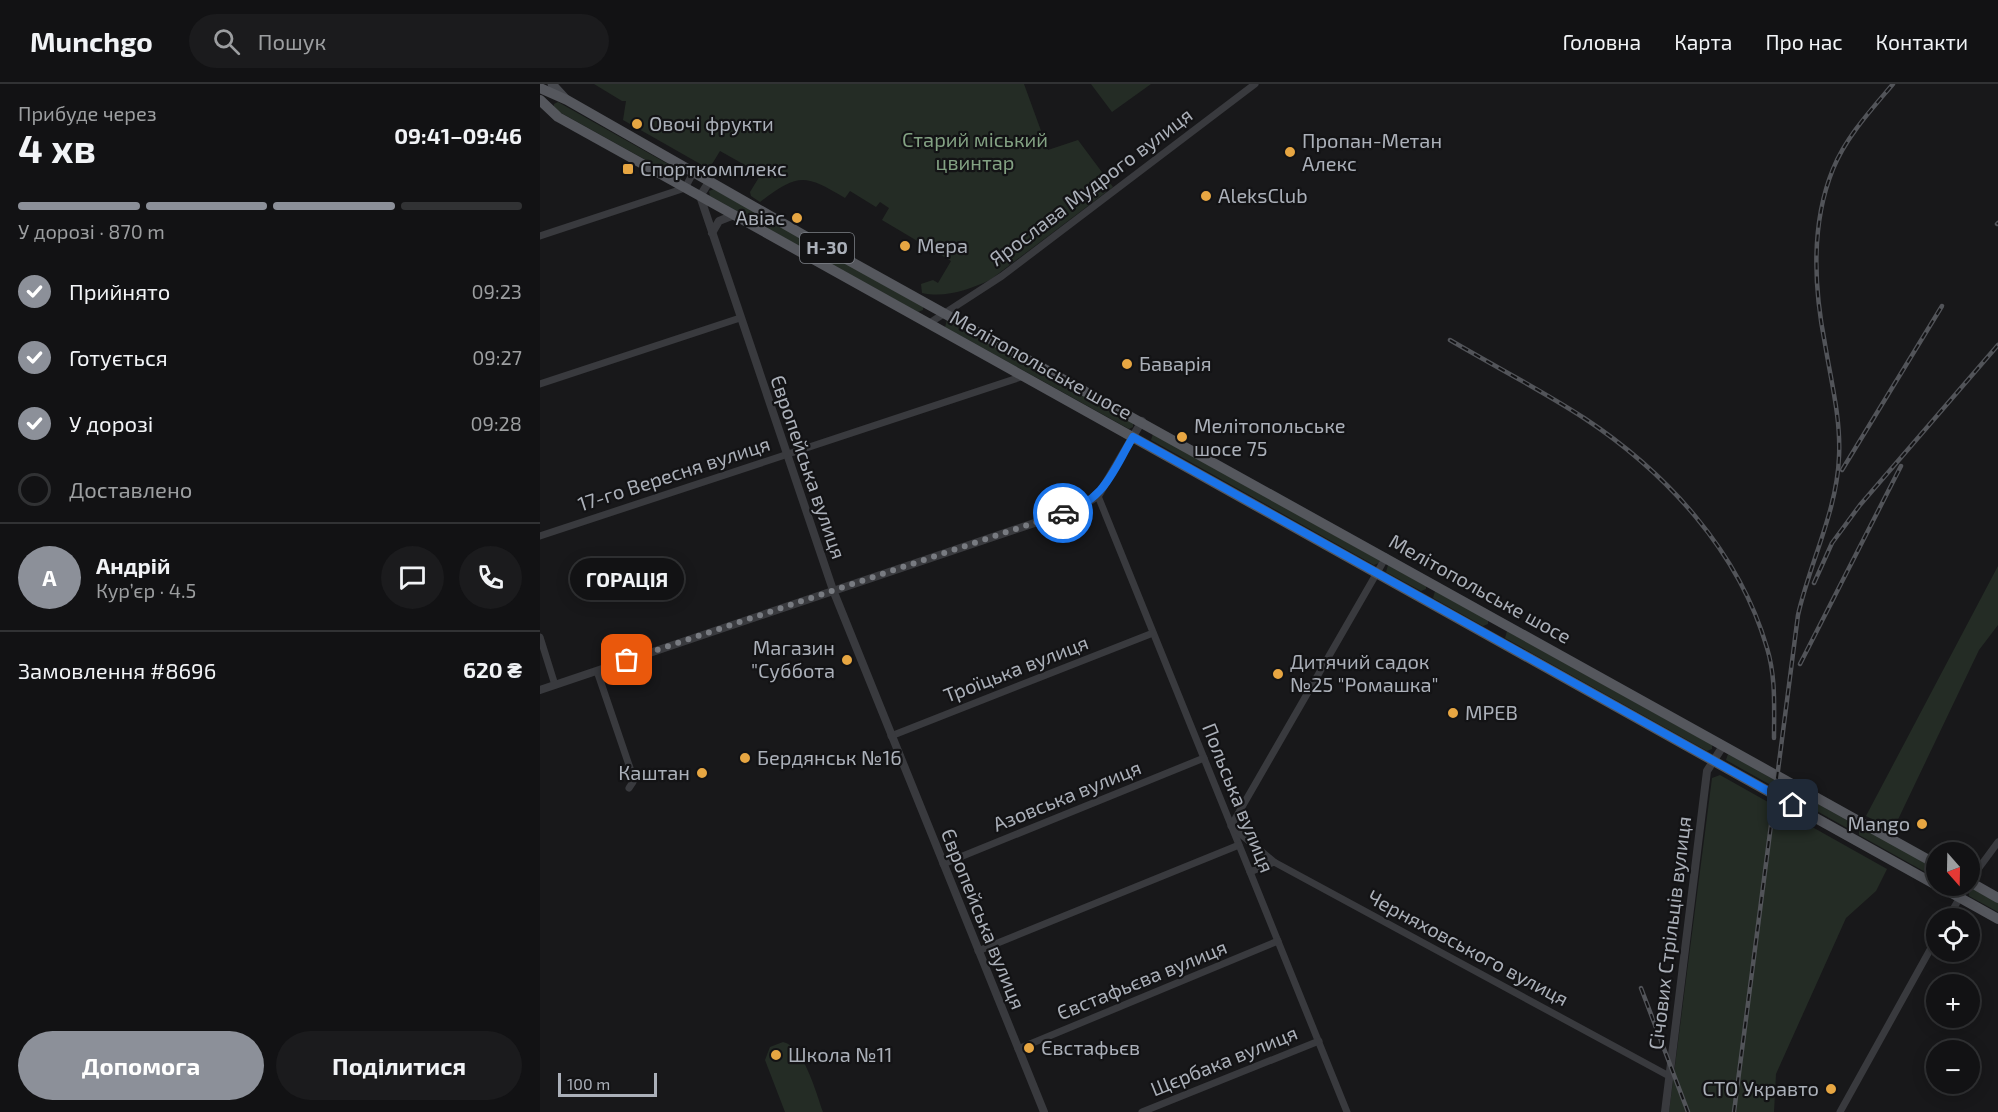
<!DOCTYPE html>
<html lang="uk">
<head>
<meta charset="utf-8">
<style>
  body { margin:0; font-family:"Exo 2",sans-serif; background:#1b1b1d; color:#f1f3f6; height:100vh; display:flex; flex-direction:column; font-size:22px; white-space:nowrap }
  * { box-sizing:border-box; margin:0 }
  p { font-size:20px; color:#9c9ea0 }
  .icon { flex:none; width:33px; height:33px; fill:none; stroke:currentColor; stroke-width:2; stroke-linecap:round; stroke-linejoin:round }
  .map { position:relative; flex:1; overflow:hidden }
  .drawer { display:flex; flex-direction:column; background:#121214; width:540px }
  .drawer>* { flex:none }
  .needle { width:39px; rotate:160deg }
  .fabs { position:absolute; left:1386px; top:758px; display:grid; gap:12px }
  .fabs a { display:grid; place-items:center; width:54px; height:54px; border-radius:50%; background:#121214; box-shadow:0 3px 15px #0003,0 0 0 2px #313234; font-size:30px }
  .scale { position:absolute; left:18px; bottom:15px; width:99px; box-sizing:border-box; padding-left:6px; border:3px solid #abb0b9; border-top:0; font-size:16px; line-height:21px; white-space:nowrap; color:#abb0b9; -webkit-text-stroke:4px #131315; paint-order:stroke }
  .pin { position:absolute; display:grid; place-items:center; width:51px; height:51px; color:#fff; margin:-26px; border-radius:12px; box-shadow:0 3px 9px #0006 }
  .courier { position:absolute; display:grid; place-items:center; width:60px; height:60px; margin:-30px; border:4px solid #1a73e8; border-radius:50%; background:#fff; color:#222; box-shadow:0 2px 8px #0007 }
  .bubble { position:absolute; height:42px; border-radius:21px; background:#121214; box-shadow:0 3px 15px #0003,0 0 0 2px #313234; font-size:20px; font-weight:700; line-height:42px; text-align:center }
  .overview em { font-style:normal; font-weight:700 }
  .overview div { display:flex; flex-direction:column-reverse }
  .overview { display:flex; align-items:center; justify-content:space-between; height:102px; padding:0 18px }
  h1 { font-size:39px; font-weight:700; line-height:45px }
  .bar { display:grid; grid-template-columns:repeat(4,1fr); gap:9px 6px; align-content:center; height:72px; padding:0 18px }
  .bar i { height:8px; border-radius:4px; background:#313234 }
  .bar .selected { background:#8c9099 }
  .bar p { grid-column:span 4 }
  .line { display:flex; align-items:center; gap:15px; padding:0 18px; border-top:2px solid #313234 }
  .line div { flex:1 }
  .round { display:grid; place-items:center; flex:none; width:63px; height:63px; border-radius:32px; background:#1b1b1d }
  ol { padding:0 18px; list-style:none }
  li { display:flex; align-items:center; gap:18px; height:66px }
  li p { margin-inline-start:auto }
  li .icon { padding:6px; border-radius:50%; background:#8c9099; color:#fff; stroke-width:4 }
  li:last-child { color:#9c9ea0 }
  li i { width:33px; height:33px; border:3px solid #313234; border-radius:50% }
  .primary-button { display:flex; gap:12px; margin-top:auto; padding:12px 18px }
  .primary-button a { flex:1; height:69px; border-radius:36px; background:#8c9099; color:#fff; font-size:24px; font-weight:700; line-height:69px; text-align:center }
  .primary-button a+a { background:#1b1b1d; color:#f1f3f6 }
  header { display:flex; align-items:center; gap:36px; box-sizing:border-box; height:84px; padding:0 30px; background:#121214; border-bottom:2px solid #313234 }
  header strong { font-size:28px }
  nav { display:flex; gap:33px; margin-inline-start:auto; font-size:21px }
  .search { width:420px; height:54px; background:#1b1b1d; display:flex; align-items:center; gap:15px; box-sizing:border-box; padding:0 21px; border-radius:33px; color:#9c9ea0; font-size:22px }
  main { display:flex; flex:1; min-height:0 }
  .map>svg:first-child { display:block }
  .green { fill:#242c25 }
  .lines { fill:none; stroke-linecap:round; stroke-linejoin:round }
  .minor { stroke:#393a3e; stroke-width:7 }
  .tertiary { stroke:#393a3e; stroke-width:8 }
  .secondary { stroke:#47494e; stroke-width:9 }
  .primary { stroke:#55575d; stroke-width:10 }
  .rail-casing { stroke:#525459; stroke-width:4.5 }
  .rail { stroke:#131315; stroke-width:2; stroke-dasharray:7; stroke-linecap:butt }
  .done { stroke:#787b81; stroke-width:6; stroke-dasharray:0 10.8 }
  .route { stroke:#1a73e8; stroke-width:8 }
  .poi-dot { fill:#e7a642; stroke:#131315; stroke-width:2 }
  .labels { text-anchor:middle; stroke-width:4.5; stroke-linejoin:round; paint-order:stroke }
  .shield { fill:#131315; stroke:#7d8188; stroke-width:1.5 }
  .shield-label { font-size:18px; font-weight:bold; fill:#abb0b9 }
  .poi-label { font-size:20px; fill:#abb0b9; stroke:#131315; text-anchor:start }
  .park-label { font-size:20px; fill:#83a283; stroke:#131315 }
  .street-label { font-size:20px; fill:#abb0b9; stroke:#131315 }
</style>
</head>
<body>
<header>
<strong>Munchgo</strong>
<div class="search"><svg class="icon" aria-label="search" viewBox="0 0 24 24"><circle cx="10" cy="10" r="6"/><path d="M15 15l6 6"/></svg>Пошук</div>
<nav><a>Головна</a><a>Карта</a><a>Про нас</a><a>Контакти</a></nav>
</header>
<main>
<section class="drawer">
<div class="overview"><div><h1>4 хв</h1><p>Прибуде через</p></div><em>09:41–09:46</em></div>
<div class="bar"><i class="selected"></i><i class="selected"></i><i class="selected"></i><i></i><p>У дорозі · 870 m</p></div>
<ol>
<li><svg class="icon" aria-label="check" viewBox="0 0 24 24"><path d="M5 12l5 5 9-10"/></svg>Прийнято<p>09:23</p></li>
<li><svg class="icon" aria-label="check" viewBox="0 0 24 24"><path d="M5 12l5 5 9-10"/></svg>Готується<p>09:27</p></li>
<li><svg class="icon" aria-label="check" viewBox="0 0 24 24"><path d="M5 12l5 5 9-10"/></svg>У дорозі<p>09:28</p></li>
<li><i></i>Доставлено</li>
</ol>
<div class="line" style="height:108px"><b class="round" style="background:#8c9099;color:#fff">А</b><div><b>Андрій</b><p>Кур’єр · 4.5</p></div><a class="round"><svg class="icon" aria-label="chat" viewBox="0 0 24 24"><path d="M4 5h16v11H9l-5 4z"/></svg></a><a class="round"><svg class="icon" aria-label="phone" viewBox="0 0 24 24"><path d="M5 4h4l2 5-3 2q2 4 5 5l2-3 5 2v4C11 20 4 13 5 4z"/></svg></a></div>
<div class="line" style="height:78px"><div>Замовлення #8696</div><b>620 ₴</b></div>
<div class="primary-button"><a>Допомога</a><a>Поділитися</a></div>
</section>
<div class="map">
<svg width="1458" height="1028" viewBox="0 0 1458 1028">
  <rect width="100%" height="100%" fill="#18181a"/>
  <!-- green -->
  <g class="green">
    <path d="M54,0H484L508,66L538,56L573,103L450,196C428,206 406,214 382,209L381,200L393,196L398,199L411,177L342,136L349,124L340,118L336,123L310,107L305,114C264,90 259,89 220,118L211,112L210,108L221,90L180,67L169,85L83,36L86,17H82Z"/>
    <polygon points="551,0 611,0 572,28"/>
    <polygon points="18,18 144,89 145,93 140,95 14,25 14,20"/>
    <polygon points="174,105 383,223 383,226 378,228 170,112 169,107"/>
    <polygon points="407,236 593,339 593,343 589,345 405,243"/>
    <polygon points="613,350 839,476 839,479 834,481 611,356"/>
    <polygon points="848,481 886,502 886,505 881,507 846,488"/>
    <polygon points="1458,482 1458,541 1439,566 1353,746 1326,732"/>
    <polygon points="895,507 948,536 948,540 943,542 893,514"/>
    <polygon points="967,547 1172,661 1172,665 1167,667 965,554"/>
    <polygon points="1188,670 1312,739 1312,742 1307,744 1186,676"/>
    <polygon points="1180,691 1347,785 1336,807 1306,834 1236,990 1234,1028 1129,1028 1172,694"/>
    <polygon points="1323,744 1396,785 1396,794 1319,751 1319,746"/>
    <polygon points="1433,805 1458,819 1458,828 1429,812 1429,808"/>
    <path d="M243,958C264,962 276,1009 283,1028H245L225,976L230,963Z"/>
  </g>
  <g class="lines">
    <!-- minor -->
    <g class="minor">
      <polyline points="0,152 145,104 153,89"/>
      <polyline points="388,240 462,192 715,0"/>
      <polyline points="0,300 200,234"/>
      <polyline points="558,412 807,1028"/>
      <polyline points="0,452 484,292"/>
      <polyline points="0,553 15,601"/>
      <polyline points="57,587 91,687 93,698 89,704"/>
      <polyline points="351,652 613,549"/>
      <polyline points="734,778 691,742 846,473"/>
      <polyline points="403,780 664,674"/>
      <polyline points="710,788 734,778 1129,992"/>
      <polyline points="1430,796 1458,758"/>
      <polyline points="1408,834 1427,801"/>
      <polyline points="438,867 699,761"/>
      <polyline points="478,965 738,857"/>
      <polyline points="602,1028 779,957"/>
      <polyline points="1300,1028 1396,855"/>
    </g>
    <!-- tertiary -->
    <g class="tertiary">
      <polyline points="169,98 160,112 293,506 504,1028"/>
      <polyline points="172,149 179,137 194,131"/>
      <polyline points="0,606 536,425 558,412 602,337"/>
      <polyline points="1125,1028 1167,687 1183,662"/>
    </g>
    <!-- secondary -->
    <polyline class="secondary" points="12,0 25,14"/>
    <!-- primary -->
    <g class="primary">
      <polyline points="0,4 27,16 281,161 1396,780"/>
      <polyline points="0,16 18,33 117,88 1396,801"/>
      <polyline points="1430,798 1458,814"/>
      <polyline points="1397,801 1458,835"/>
    </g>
    <defs>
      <g id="rail">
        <polyline points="1457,140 1458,139"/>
        <path d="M910,256C954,282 1001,306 1044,334C1126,388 1199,467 1227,564C1236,593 1234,624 1234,654"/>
        <polyline points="1302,386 1402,222"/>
        <polyline points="1274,499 1292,459 1320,421 1458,261"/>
        <polyline points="1260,580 1361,382"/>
        <polyline points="1101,904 1148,1028"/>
        <path d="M1194,1028L1258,531C1270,478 1297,427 1299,373C1301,335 1291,297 1285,260C1274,204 1271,139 1293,85C1306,53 1331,26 1353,0"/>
      </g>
    </defs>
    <!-- rail casing -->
    <use href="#rail" class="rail-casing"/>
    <!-- rail -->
    <use href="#rail" class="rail"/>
  </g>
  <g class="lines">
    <!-- done -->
    <polyline class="done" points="87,576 523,429"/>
    <!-- route -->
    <path class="route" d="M523,429C565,416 572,388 593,353L1253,721"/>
  </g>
  <!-- markers -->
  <g class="poi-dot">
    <circle cx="97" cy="40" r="6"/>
    <circle cx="750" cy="68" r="6"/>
    <rect x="82" y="79" width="12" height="12" rx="3"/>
    <circle cx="666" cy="112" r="6"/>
    <circle cx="257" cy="134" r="6"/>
    <circle cx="365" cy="162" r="6"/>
    <circle cx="587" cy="280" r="6"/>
    <circle cx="642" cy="353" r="6"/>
    <circle cx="307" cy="576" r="6"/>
    <circle cx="738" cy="590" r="6"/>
    <circle cx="913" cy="629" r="6"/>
    <circle cx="205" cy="674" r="6"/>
    <circle cx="162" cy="689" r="6"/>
    <circle cx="1382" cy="740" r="6"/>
    <circle cx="489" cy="964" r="6"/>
    <circle cx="236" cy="971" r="6"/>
    <circle cx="1291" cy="1005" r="6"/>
  </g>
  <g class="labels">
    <!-- shield labels -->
    <rect class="shield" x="260" y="149" width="54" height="30" rx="4.5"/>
    <g class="shield-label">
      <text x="287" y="170">Н-30</text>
    </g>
    <!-- poi labels -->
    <g class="poi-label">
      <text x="109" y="47">Овочі фрукти</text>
      <text x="762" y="64">Пропан-Метан<tspan x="762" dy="23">Алекс</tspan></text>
      <text x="100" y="92">Спорткомплекс</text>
      <text x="678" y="119">AleksClub</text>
      <text x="245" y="141" text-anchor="end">Авіас</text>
      <text x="377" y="169">Мера</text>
      <text x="599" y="287">Баварія</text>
      <text x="654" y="349">Мелітопольське<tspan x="654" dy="23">шосе 75</tspan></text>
      <text x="295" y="571" text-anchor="end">Магазин<tspan x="295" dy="23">"Суббота</tspan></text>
      <text x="750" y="585">Дитячий садок<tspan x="750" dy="23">№25 "Ромашка"</tspan></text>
      <text x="925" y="636">МРЕВ</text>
      <text x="217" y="681">Бердянськ №16</text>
      <text x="150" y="696" text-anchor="end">Каштан</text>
      <text x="1370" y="747" text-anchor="end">Mango</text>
      <text x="501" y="971">Євстафьєв</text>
      <text x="248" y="978">Школа №11</text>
      <text x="1279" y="1012" text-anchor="end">СТО Укравто</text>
    </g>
    <!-- park labels -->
    <g class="park-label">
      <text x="435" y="63">Старий міський<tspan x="435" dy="23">цвинтар</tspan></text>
    </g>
    <!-- street labels -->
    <g class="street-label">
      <text transform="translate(551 103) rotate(-37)" y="7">Ярослава Мудрого вулиця</text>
      <text transform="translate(501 281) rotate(29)" y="7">Мелітопольське шосе</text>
      <text transform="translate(268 383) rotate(71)" y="7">Європейська вулиця</text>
      <text transform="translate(134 390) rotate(-18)" y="7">17-го Вересня вулиця</text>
      <text transform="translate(940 505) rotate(29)" y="7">Мелітопольське шосе</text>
      <text transform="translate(476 585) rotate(-21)" y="7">Троїцька вулиця</text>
      <text transform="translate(527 712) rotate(-22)" y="7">Азовська вулиця</text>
      <text transform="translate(698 714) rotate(68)" y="7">Польська вулиця</text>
      <text transform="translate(443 835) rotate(68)" y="7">Європейська вулиця</text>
      <text transform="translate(1130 849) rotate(-83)" y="7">Січових Стрільців вулиця</text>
      <text transform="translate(928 864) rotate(28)" y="7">Черняховського вулиця</text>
      <text transform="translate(602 896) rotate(-22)" y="7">Євстафьєва вулиця</text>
      <text transform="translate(684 977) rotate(-22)" y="7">Щєрбака вулиця</text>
    </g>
  </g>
</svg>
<div class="fabs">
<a><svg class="needle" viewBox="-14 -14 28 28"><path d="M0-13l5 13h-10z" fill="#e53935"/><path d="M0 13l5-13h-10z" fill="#9c9ea0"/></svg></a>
<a><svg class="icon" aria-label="locate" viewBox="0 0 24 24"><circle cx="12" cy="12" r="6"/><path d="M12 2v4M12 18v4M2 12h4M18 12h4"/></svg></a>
<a>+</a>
<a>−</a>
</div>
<div class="scale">100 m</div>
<div class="pin" style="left:87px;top:576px;background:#ea580c"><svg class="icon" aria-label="bag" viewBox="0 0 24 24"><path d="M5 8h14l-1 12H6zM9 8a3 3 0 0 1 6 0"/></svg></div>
<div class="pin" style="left:1253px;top:721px;background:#1f2937"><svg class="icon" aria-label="home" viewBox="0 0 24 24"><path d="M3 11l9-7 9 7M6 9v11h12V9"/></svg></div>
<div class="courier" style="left:523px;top:429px"><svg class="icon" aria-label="car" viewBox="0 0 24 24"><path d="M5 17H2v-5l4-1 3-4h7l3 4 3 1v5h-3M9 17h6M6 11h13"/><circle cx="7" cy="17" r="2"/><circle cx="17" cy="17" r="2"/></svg></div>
<div class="bubble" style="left:30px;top:474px;width:114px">ГОРАЦІЯ</div>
</div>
</main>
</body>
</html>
